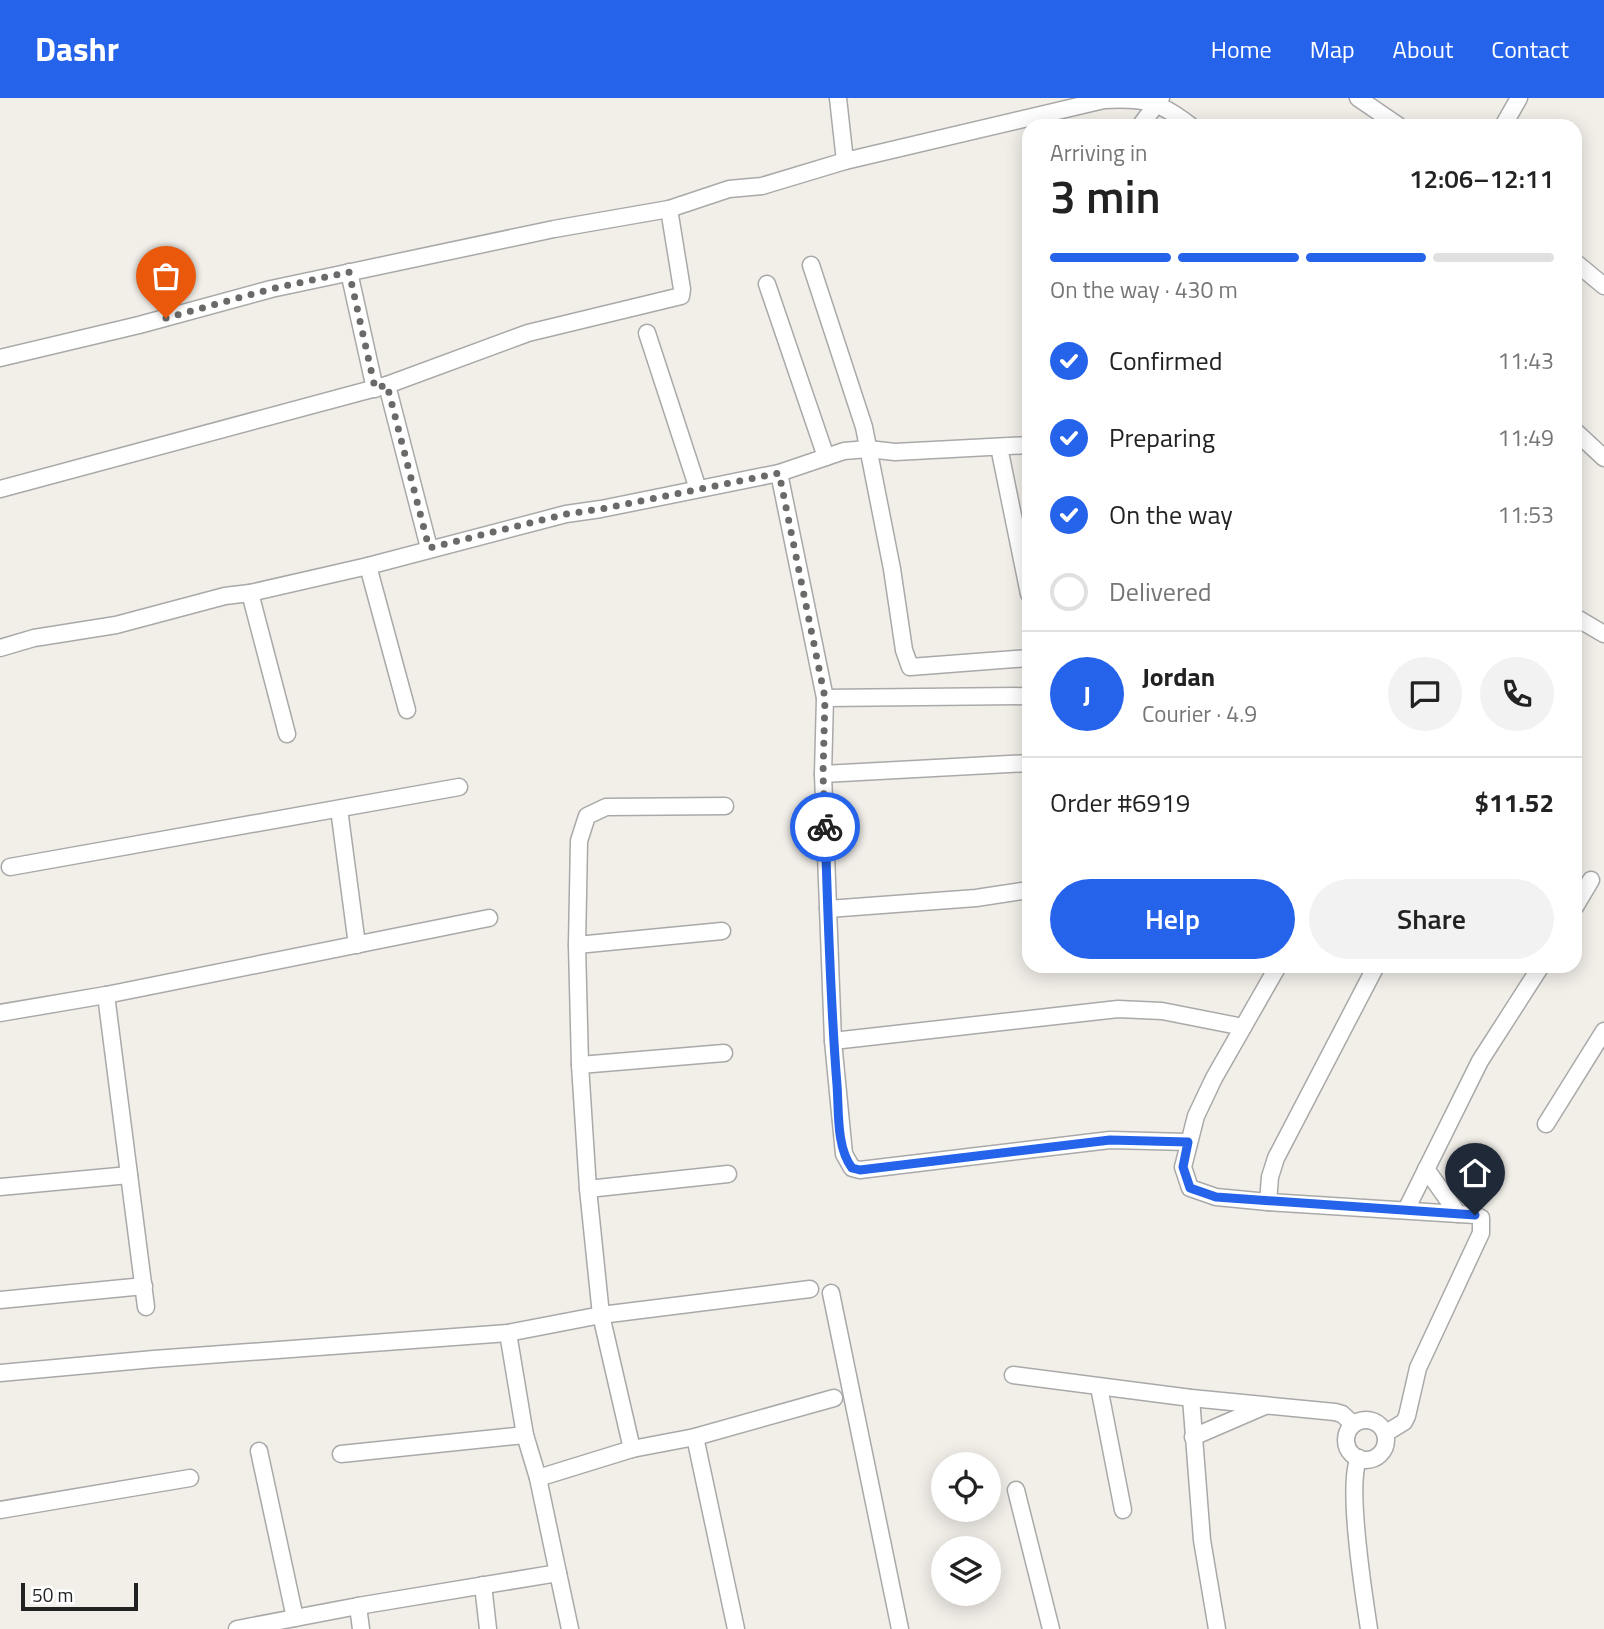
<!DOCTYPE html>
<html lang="en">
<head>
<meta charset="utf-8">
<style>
  body { margin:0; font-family:"Titillium Web",sans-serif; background:#f2f2f2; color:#222; height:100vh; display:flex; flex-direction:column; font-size:26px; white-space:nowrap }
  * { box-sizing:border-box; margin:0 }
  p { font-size:23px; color:#767676 }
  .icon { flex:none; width:38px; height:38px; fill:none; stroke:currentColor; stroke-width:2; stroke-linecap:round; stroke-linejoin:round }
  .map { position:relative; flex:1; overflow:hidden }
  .drawer { position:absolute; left:1022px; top:21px; width:560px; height:854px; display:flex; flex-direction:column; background:#fff; border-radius:21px; box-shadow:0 4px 18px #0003 }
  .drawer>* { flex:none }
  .fabs { position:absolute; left:931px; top:1354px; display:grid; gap:14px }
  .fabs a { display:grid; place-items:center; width:70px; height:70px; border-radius:50%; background:#fff; box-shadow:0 4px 18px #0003; font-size:35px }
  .scale { position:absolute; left:21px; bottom:18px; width:117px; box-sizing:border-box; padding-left:7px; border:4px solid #222; border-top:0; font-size:19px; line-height:24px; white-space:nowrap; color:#222; -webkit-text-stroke:5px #fff; paint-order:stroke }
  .pin { position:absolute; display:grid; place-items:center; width:60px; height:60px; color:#fff; margin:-72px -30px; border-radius:50% 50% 50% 0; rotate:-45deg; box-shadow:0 0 7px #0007 }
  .pin .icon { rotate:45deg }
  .courier { position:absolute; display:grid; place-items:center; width:70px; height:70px; margin:-35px; border:5px solid #2563eb; border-radius:50%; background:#fff; color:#222; box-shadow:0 2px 9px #0007 }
  .overview em { font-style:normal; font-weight:600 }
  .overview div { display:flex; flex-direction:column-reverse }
  .overview { display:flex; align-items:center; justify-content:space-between; height:119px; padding:0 28px }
  h1 { font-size:46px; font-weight:600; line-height:52px }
  .bar { display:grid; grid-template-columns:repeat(4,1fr); gap:10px 7px; align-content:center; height:84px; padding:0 28px }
  .bar i { height:9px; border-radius:5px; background:#e0e0e0 }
  .bar .selected { background:#2563eb }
  .bar p { grid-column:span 4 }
  .line { display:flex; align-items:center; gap:18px; padding:0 28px; border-top:2px solid #e0e0e0 }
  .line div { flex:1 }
  .round { display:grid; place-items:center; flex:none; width:74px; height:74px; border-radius:37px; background:#f2f2f2 }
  ol { padding:0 28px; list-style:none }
  li { display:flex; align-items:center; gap:21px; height:77px }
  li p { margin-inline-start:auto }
  li .icon { padding:7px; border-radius:50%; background:#2563eb; color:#fff; stroke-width:4 }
  li:last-child { color:#767676 }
  li i { width:38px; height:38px; border:4px solid #e0e0e0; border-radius:50% }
  .button { display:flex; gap:14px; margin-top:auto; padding:14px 28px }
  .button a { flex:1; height:80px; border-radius:42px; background:#2563eb; color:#fff; font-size:28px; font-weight:600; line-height:80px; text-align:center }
  .button a+a { background:#f2f2f2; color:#222 }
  header { display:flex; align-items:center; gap:42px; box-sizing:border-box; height:98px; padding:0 35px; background:#2563eb; color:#fff }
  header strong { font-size:33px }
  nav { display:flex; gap:38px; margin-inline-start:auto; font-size:24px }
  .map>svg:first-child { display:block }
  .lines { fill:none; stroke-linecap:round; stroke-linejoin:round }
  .street-casing { stroke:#a9a9a9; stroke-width:19 }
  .street { stroke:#fff; stroke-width:16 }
  .done { stroke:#6b6a68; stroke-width:7; stroke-dasharray:0 12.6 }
  .route { stroke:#2563eb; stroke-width:9 }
</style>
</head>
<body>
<header>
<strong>Dashr</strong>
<nav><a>Home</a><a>Map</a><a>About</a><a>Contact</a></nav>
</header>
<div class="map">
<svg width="1604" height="1531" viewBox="0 0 1604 1531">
  <rect width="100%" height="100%" fill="#f2efe9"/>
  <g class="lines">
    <defs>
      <g id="street">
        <polyline points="838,0 845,63"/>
        <polyline points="1358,0 1399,28"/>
        <polyline points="1140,28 1161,0"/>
        <polyline points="1503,28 1519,0"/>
        <polyline points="1575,164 1604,188"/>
        <polyline points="811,167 864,329 892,471 904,552 910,569 1029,560"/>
        <polyline points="349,174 375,291"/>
        <polyline points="767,186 826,359"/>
        <polyline points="647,235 698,391"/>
        <path d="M0,260L139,227L271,191L554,131L669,111L729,91L762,88L845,63L1104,2C1145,0 1159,3 1191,28"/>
        <polyline points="1575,333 1604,360"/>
        <polyline points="999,349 1029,496"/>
        <polyline points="779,375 825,600 823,676 833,943 844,1056 852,1070 860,1072 1110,1042 1188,1044"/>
        <polyline points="0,391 387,287"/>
        <polyline points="429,450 387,287 528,235 681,198 682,191 669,111"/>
        <polyline points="368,468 407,612"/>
        <polyline points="250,495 287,636"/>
        <polyline points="1575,519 1604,536"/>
        <polyline points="0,550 34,540 116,527 225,498 250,495 368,468 566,416 601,411 779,375 844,353 868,351 895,354 1029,347"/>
        <polyline points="825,600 1029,598"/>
        <polyline points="823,676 1029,665"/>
        <polyline points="339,711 357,847"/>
        <polyline points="10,769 459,689"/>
        <polyline points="1575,809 1591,782"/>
        <polyline points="828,811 976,800 1029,792"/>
        <polyline points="577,847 722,833"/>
        <polyline points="1278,868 1214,980 1196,1018 1183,1069 1190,1090 1216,1099 1268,1104 1475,1117 1481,1120 1481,1135 1418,1270 1407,1318 1404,1324 1386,1335"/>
        <polyline points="106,897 146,1209"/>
        <polyline points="0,915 106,897 489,820"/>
        <polyline points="833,943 1118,911 1162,913 1243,929"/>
        <polyline points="580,967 724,955"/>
        <polyline points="1546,1026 1604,933"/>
        <polyline points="1426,1071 1458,1116"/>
        <polyline points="0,1089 129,1077"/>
        <polyline points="588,1091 728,1076"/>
        <polyline points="1268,1104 1270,1079 1276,1060 1376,868"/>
        <polyline points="1406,1112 1480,963 1541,868"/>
        <polyline points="831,1195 900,1531"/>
        <polyline points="0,1202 144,1188"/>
        <polyline points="508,1235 525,1337 538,1380 558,1475"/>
        <polyline points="0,1275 154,1261 508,1235 601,1217 810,1191"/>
        <polyline points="1013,1277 1191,1300 1335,1314 1342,1316 1353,1326"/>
        <polyline points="1099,1289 1123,1412"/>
        <polyline points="1191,1300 1202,1442 1217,1531"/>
        <circle cx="1366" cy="1342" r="20"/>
        <polyline points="695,1339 736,1531"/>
        <polyline points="1193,1339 1265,1308"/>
        <polyline points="632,1351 601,1217 588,1091 580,967 577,847 579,743 587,718 606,709 725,708"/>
        <polyline points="259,1353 295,1520"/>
        <polyline points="341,1356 525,1337"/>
        <path d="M1359,1360C1346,1386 1364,1498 1369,1531"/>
        <polyline points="538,1380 632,1351 695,1339 834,1300"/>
        <polyline points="1016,1392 1051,1531"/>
        <polyline points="0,1412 190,1380"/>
        <polyline points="483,1487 488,1531"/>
        <polyline points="358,1508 361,1531"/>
        <polyline points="237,1531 358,1508 558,1475 570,1531"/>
      </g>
    </defs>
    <!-- street casing -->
    <use href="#street" class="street-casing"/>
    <!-- street -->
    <use href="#street" class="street"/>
  </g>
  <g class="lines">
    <!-- done -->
    <polyline class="done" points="166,220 271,191 349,174 375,290 387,287 429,450 566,416 601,411 779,375 825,600 823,676 825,729"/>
    <!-- route -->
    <path class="route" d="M825,729C828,815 830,901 837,987C839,1012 836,1049 852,1070L860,1072L1110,1042L1188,1044L1183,1069L1190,1090L1216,1099L1475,1117"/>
  </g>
</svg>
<div class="fabs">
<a><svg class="icon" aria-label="locate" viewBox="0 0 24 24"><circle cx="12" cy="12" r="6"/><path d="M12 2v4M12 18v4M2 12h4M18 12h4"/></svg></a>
<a><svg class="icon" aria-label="layers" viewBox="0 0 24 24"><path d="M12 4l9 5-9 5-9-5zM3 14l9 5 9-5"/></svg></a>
</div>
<div class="scale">50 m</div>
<div class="pin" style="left:166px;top:220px;background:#ea580c"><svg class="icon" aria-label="bag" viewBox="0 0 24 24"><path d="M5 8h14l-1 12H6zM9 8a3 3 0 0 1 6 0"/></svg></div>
<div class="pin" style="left:1475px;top:1117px;background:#1f2937"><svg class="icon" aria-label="home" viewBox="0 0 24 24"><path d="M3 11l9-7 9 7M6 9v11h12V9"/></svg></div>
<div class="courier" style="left:825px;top:729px"><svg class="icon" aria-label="bike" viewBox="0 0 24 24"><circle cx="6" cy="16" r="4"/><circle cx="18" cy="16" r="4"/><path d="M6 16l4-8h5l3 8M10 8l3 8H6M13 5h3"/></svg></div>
<section class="drawer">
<div class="overview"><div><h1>3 min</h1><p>Arriving in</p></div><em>12:06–12:11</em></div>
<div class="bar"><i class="selected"></i><i class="selected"></i><i class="selected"></i><i></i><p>On the way · 430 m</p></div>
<ol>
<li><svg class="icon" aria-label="check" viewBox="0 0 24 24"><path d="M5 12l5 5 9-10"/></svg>Confirmed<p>11:43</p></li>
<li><svg class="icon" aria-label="check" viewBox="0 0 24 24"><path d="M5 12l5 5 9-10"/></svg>Preparing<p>11:49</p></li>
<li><svg class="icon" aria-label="check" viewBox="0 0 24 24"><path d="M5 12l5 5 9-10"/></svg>On the way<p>11:53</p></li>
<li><i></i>Delivered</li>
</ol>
<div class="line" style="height:126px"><b class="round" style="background:#2563eb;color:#fff">J</b><div><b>Jordan</b><p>Courier · 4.9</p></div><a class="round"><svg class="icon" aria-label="chat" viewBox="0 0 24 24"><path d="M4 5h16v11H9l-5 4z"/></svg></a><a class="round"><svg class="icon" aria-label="phone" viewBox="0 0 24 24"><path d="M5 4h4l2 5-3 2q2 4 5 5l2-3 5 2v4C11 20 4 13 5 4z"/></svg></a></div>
<div class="line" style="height:91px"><div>Order #6919</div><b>$11.52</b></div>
<div class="button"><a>Help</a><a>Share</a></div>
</section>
</div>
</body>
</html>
